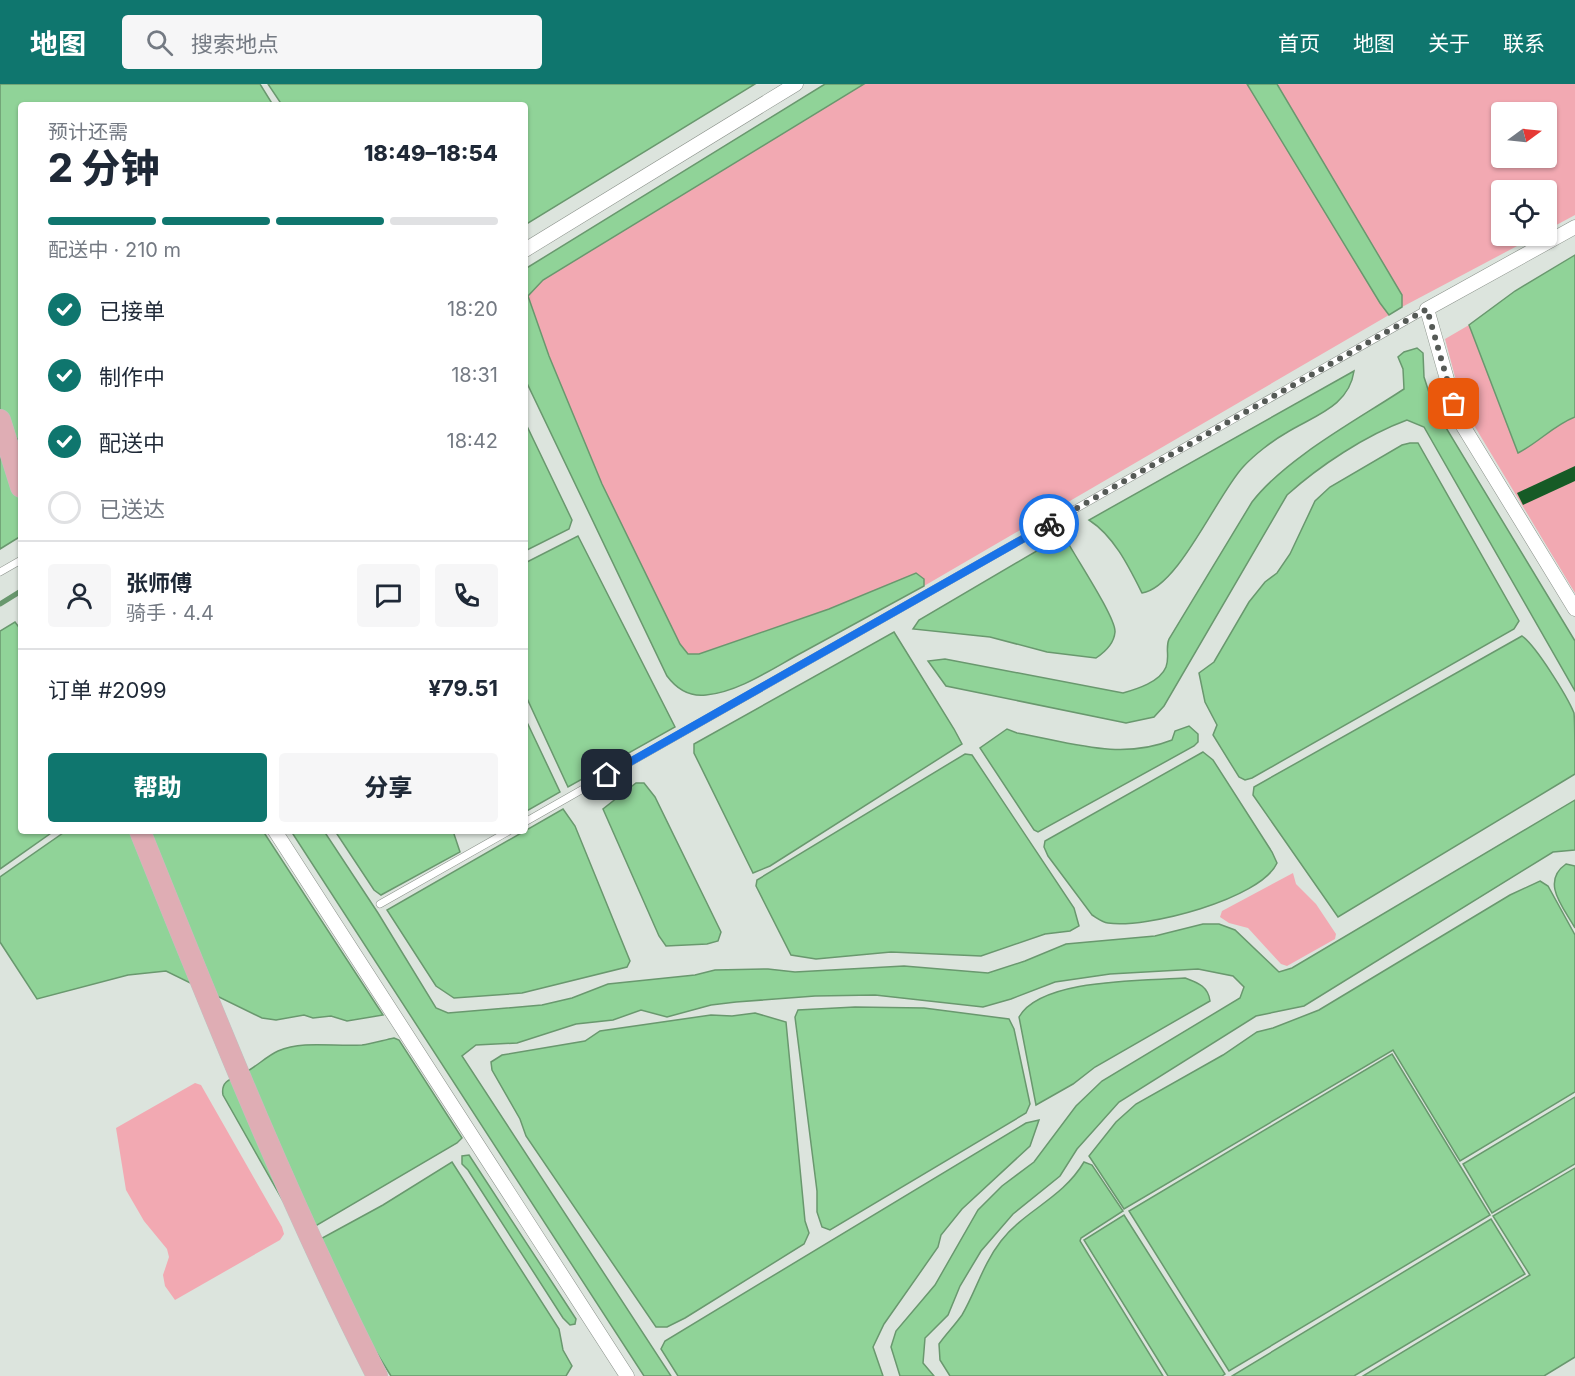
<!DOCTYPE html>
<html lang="zh">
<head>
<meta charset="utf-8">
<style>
  body { margin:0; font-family:Inter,"Noto Sans SC",sans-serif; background:#f6f6f7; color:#1f2937; height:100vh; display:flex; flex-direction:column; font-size:22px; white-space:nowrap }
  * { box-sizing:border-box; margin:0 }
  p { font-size:20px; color:#747a83 }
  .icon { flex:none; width:33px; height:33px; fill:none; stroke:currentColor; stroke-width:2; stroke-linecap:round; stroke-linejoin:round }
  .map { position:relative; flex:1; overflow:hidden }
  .panel { position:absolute; left:18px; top:18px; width:510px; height:732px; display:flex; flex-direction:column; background:#fff; border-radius:6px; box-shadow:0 2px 4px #0004 }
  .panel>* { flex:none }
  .needle { width:39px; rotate:75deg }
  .tools { position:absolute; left:1491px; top:18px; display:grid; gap:12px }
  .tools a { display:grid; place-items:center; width:66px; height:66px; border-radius:6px; background:#fff; box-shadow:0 2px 4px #0004; font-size:30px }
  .pin { position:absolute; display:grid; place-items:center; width:51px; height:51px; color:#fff; margin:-26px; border-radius:12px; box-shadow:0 3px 9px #0006 }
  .courier { position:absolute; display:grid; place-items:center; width:60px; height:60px; margin:-30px; border:4px solid #1a73e8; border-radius:50%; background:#fff; color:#222; box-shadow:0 2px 8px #0007 }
  .overview em { font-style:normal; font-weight:800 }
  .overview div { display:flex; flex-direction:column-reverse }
  .overview { display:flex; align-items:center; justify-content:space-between; height:102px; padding:0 30px }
  h1 { font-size:39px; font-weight:800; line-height:45px }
  .bar { display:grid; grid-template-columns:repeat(4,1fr); gap:9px 6px; align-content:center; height:72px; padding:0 30px }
  .bar i { height:8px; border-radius:4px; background:#e0e1e3 }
  .bar .on { background:#0f766e }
  .bar p { grid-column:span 4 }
  .line { display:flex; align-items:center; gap:15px; padding:0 30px; border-top:2px solid #e0e1e3 }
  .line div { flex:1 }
  .round { display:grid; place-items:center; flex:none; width:63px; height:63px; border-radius:6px; background:#f6f6f7 }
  ol { padding:0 30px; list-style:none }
  li { display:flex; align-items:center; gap:18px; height:66px }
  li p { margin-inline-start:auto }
  li .icon { padding:6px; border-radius:50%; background:#0f766e; color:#fff; stroke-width:4 }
  li:last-child { color:#747a83 }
  li i { width:33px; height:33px; border:3px solid #e0e1e3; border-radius:50% }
  .action { display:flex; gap:12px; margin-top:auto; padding:12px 30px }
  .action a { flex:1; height:69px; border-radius:6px; background:#0f766e; color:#fff; font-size:24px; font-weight:800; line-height:69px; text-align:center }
  .action a+a { background:#f6f6f7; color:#1f2937 }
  header { display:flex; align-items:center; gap:36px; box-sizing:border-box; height:84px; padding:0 30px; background:#0f766e; color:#fff }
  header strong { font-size:28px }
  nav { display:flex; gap:33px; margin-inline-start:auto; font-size:21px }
  .search { width:420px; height:54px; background:#f6f6f7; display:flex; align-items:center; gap:15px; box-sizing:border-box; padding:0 21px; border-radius:6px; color:#747a83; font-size:22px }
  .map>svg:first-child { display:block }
  .green { fill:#f2a9b2; fill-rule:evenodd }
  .water { fill:#90d398; stroke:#69986e; stroke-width:1.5 }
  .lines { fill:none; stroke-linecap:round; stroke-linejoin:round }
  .stream { stroke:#69986e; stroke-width:5 }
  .building { fill:#165b26 }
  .service-casing { stroke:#8a918a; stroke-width:8 }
  .minor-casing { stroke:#8a918a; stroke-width:15 }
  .primary-casing { stroke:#c0c1c0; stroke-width:22 }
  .service { stroke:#fff; stroke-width:7 }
  .minor { stroke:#fff; stroke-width:14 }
  .primary { stroke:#dfadb4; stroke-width:21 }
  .done { stroke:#555a56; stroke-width:6; stroke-dasharray:0 10.8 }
  .route { stroke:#1a73e8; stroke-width:8 }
</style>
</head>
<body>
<header>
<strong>地图</strong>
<div class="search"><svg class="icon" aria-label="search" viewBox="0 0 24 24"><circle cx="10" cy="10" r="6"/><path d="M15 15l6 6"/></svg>搜索地点</div>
<nav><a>首页</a><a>地图</a><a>关于</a><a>联系</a></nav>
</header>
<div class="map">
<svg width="1575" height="1292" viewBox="0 0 1575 1292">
  <rect width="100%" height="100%" fill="#dce4dd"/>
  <!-- green -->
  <g class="green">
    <polygon points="862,0 1247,0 1389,231 924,502 924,495 870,508 829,525 699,570 688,570 680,560 602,400 549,272 528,212 543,196"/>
    <path d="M1277,0H1575V131L1547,146L1546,106H1502V152H1536L1402,223V211ZM1502,28H1546V74H1502Z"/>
    <path d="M1469,241L1518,369C1538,359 1554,341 1575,333V509L1463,323L1445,255Z"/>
    <polygon points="1293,789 1296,800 1316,820 1336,850 1335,855 1287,882 1281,880 1248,844 1229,839 1220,833 1222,827"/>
    <polygon points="195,999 201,1001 282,1143 284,1150 280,1156 175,1216 165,1202 163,1191 169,1173 167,1165 144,1137 126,1106 116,1044"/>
  </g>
  <!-- water -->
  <g class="water">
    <polygon points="0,0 260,0 273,21 21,21 21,361 0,329"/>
    <polygon points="268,0 755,0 525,141 525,21 282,21"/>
    <path d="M825,0H864L543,196L528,212L549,272L602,400L680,560L688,570H699L829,525L916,489L924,495V502C884,524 843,546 803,568C773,584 739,608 706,611C689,613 676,604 667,592L525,295V185Z"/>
    <polygon points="1247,0 1277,0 1402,211 1402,223 1389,231 1380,219"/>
    <path d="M1575,171V333C1554,341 1538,359 1518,369L1469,241L1515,207Z"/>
    <path d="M1417,264L1423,269L1424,293L1434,324L1575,557V607L1424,343L1407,336C1366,351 1319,382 1287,411L1164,622L1154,633L1126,639L946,602L928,577L945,575L1123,609C1137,605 1160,598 1166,583C1170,573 1165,564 1169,555L1252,418C1286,374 1357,336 1404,305L1403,285L1398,273L1404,268Z"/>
    <path d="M1354,287C1349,323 1313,332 1286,349C1272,357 1254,371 1243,383C1217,411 1178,504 1142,509C1129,483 1114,452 1089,436Z"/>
    <polygon points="525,338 572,436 569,445 525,467"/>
    <polygon points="0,350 21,382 21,452 0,465"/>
    <polygon points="1410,359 1418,359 1519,537 1514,545 1252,694 1245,696 1239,693 1213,651 1217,641 1205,618 1199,589 1214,578 1249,518 1265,498 1277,489 1290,470 1315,417 1330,403 1402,361"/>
    <polygon points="578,452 675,643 568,703 525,610 525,479"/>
    <path d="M1057,455L1067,457C1076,474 1116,534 1115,548C1114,560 1105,568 1096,574L1047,568L990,553L913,545L919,536Z"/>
    <polygon points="15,538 21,546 21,747 54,747 0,785 0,547"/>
    <polygon points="894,548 954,645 962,660 770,782 753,789 694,669 694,660"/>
    <path d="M1522,552C1536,562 1567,612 1574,629C1575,639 1575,677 1575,690L1338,833L1253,711L1254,703Z"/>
    <polygon points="525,634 560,708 525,728"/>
    <path d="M1189,642L1198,650V658L1194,662L1038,748L1034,746L980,664L1007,645L1017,649C1069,658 1120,677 1172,656L1175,647Z"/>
    <path d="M1203,668L1213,676L1272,768L1277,779C1261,815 1145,845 1108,839C1102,838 1097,834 1092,831L1048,772L1044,763L1045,757Z"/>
    <polygon points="965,670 972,671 1074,824 1079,842 1070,847 1045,850 981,872 891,868 816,875 791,871 756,802 757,796"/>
    <polygon points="636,699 644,699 655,713 721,848 718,857 707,860 666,862 659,852 603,725"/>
    <polygon points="1575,716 1575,766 1553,768 1304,922 1256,932 1119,1018 1077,1065 1060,1092 1013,1130 981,1167 960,1202 948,1231 925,1254 923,1279 934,1292 900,1292 891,1263 896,1247 935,1201 978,1126 1002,1102 1034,1078 1076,1022 1102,997 1240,914 1244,903 1233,892 1198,885 1110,890 1055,898 1011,915 983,923 875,911 815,912 736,918 711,921 667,933 641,926 613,936 576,940 517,959 476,961 462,972 671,1292 644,1292 291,747 324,747 378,829 436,924 448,929 542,921 572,914 608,900 695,891 715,886 768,885 795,888 904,882 988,889 1025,877 1066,860 1155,852 1203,840 1219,840 1235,846 1279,888 1292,884"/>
    <polygon points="563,725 575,742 630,877 627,883 522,909 454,914 436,902 387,826"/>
    <polygon points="66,747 263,747 383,931 347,937 331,932 313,934 304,931 276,936 262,934 166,887 128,891 37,915 0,858 0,793"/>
    <polygon points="335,747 453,747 460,768 381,811 374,806"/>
    <path d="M1566,780L1575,782V844C1564,824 1540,798 1566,780Z"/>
    <polygon points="1540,797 1548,802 1575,851 1575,1008 1460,1077 1393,966 1124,1125 1089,1072 1116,1038 1136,1020 1223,971 1257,948 1273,944 1319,926 1510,811"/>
    <path d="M1185,894C1198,899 1208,902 1210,917L1095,983L1073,1000L1036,1021L1019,933C1041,894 1144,897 1185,894Z"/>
    <polygon points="855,923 924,924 1009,935 1014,945 1030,1020 1026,1029 830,1146 822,1143 817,1128 817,1107 795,933 798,926"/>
    <polygon points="755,929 786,938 805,1137 809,1149 804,1160 685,1234 667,1243 656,1243 526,1052 520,1035 492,986 491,978 502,971 585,957 600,947 711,931 732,932"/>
    <path d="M394,954L399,956L462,1054L457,1059L307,1147L299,1145L223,1011C220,995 235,994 246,988C257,982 267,972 278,967C304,956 334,963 362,961C372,960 384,956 394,954Z"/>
    <polygon points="1392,970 1490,1131 1229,1287 1129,1127"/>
    <polygon points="1575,1013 1575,1080 1492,1129 1463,1080"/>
    <polygon points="1039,1036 1030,1062 962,1125 941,1151 938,1163 884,1240 873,1263 883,1292 678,1292 661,1265 665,1257 1026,1039"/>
    <polygon points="469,1071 576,1235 575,1240 570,1241 563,1234 468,1086 462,1080 462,1072"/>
    <polygon points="452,1078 559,1245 563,1266 572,1282 566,1292 391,1292 315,1169 315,1158 383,1121"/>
    <path d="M1084,1078L1092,1081L1123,1127L1081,1154L1080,1157L1163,1292H950L940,1276L939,1260C946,1250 955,1241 962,1231C976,1207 983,1180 1001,1157C1025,1126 1062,1115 1084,1078Z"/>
    <polygon points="1575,1084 1575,1273 1544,1292 1363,1292 1530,1191 1493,1132"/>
    <polygon points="1124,1131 1225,1290 1222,1292 1168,1292 1084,1156"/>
    <polygon points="1491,1135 1525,1190 1354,1292 1232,1292"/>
  </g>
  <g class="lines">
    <!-- stream -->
    <polyline class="stream" points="0,520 21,507"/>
  </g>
  <!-- building -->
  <polygon class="building" points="1575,382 1575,397 1523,421 1517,409"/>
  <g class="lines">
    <defs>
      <g id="service">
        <polyline points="0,488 21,476"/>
        <polyline points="525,738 1427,225"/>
        <polyline points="380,820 509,747"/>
      </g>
      <g id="minor">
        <polyline points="1575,143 1427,225 1454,320 1463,342 1575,525"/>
        <polyline points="525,166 796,0"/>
        <polyline points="275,747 627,1292"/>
      </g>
      <g id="primary">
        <polyline points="0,336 21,403"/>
        <path d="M140,747C214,931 287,1115 377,1292"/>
      </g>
    </defs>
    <!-- service casing -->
    <use href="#service" class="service-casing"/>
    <!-- minor casing -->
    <use href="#minor" class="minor-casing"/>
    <!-- primary casing -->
    <use href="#primary" class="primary-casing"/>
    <!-- service -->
    <use href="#service" class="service"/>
    <!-- minor -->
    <use href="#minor" class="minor"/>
    <!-- primary -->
    <use href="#primary" class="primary"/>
  </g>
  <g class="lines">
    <!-- done -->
    <polyline class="done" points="1049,440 1427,225 1454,320"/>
    <!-- route -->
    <polyline class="route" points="607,691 1049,440"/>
  </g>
</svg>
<div class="tools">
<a><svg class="needle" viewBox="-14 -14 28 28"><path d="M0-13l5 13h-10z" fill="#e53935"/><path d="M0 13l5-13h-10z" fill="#747a83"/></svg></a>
<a><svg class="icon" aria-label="locate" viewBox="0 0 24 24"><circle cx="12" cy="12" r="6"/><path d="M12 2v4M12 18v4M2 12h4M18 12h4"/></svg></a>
</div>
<div class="pin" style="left:1454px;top:320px;background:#ea580c"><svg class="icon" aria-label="bag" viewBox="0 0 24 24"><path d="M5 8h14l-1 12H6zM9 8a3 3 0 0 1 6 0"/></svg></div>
<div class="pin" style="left:607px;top:691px;background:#1f2937"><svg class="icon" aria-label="home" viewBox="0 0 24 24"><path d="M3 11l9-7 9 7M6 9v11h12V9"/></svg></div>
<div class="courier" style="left:1049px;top:440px"><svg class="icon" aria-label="bike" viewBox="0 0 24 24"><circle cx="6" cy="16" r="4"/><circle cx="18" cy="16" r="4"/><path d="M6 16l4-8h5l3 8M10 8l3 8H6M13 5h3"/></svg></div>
<section class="panel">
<div class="overview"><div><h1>2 分钟</h1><p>预计还需</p></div><em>18:49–18:54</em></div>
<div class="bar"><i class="on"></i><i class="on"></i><i class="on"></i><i></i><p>配送中 · 210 m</p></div>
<ol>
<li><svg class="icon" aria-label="check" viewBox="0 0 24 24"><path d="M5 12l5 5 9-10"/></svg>已接单<p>18:20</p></li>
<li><svg class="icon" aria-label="check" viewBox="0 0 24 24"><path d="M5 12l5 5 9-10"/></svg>制作中<p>18:31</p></li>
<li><svg class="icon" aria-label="check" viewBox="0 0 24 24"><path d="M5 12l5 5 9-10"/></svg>配送中<p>18:42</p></li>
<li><i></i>已送达</li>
</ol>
<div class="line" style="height:108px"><a class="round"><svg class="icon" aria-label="person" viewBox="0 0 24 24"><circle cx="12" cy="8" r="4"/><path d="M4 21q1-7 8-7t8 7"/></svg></a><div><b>张师傅</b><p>骑手 · 4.4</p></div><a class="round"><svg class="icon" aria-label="chat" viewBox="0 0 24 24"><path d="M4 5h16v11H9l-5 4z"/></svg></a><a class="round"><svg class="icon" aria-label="phone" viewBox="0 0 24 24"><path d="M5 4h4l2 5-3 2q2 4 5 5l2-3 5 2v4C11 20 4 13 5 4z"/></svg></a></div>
<div class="line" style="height:78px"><div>订单 #2099</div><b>¥79.51</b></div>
<div class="action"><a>帮助</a><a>分享</a></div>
</section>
</div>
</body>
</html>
